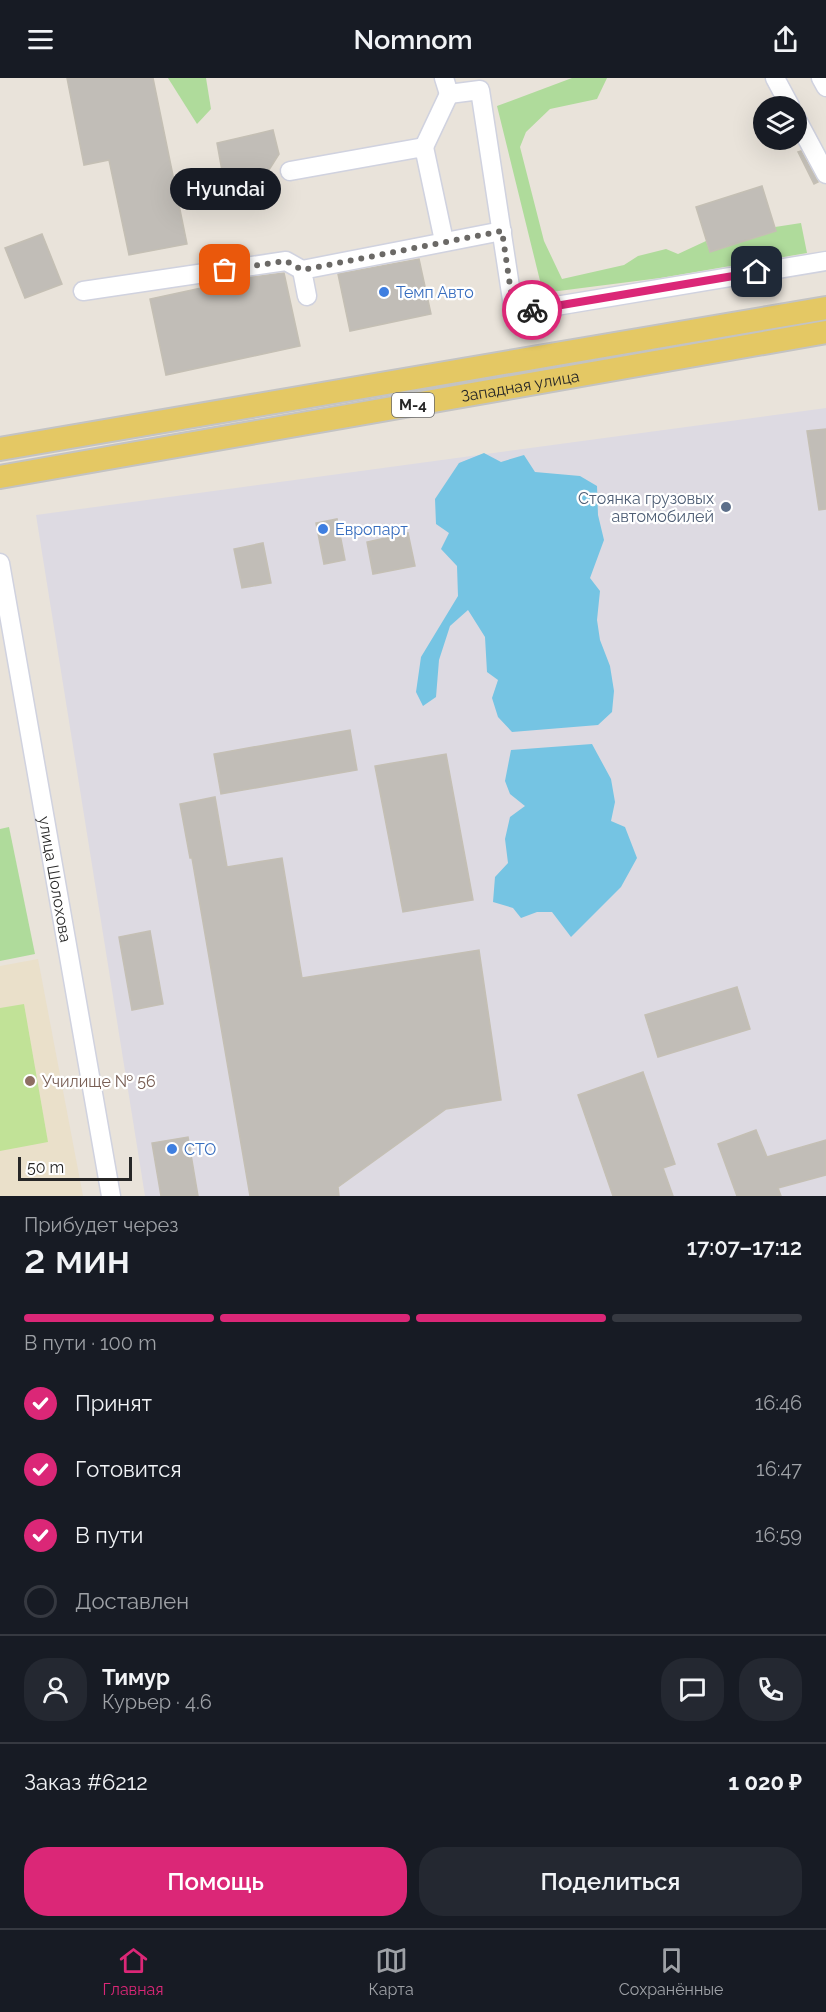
<!DOCTYPE html>
<html lang="ru">
<head>
<meta charset="utf-8">
<style>
  body { margin:0; font-family:Raleway,sans-serif; background:#242831; color:#f1f3f6; height:100vh; display:flex; flex-direction:column; font-size:22px; white-space:nowrap }
  * { box-sizing:border-box; margin:0 }
  p { font-size:20px; color:#9ea1a6 }
  .icon { flex:none; width:33px; height:33px; fill:none; stroke:currentColor; stroke-width:2; stroke-linecap:round; stroke-linejoin:round }
  .map { position:relative; height:1118px; overflow:hidden }
  .details { display:flex; flex-direction:column; background:#171b24; flex:1 }
  .details>* { flex:none }
  .tools { position:absolute; left:753px; top:18px; display:grid; gap:12px }
  .tools a { display:grid; place-items:center; width:54px; height:54px; border-radius:50%; background:#171b24; box-shadow:0 6px 24px #0002; font-size:30px }
  .scale { position:absolute; left:18px; bottom:15px; width:114px; box-sizing:border-box; padding-left:6px; border:3px solid #272727; border-top:0; font-size:16px; line-height:21px; white-space:nowrap; color:#272727; -webkit-text-stroke:4px #fff; paint-order:stroke }
  .pin { position:absolute; display:grid; place-items:center; width:51px; height:51px; color:#fff; margin:-26px; border-radius:12px; box-shadow:0 3px 9px #0006 }
  .courier { position:absolute; display:grid; place-items:center; width:60px; height:60px; margin:-30px; border:4px solid #db2777; border-radius:50%; background:#fff; color:#222; box-shadow:0 2px 8px #0007 }
  .bubble { position:absolute; height:42px; border-radius:21px; background:#171b24; box-shadow:0 6px 24px #0002; font-size:20px; font-weight:600; line-height:42px; text-align:center }
  .overview em { font-style:normal; font-weight:600 }
  .overview div { display:flex; flex-direction:column-reverse }
  .overview { display:flex; align-items:center; justify-content:space-between; height:102px; padding:0 24px }
  h1 { font-size:39px; font-weight:600; line-height:45px }
  .bar { display:grid; grid-template-columns:repeat(4,1fr); gap:9px 6px; align-content:center; height:72px; padding:0 24px }
  .bar i { height:8px; border-radius:4px; background:#363941 }
  .bar .on { background:#db2777 }
  .bar p { grid-column:span 4 }
  .line { display:flex; align-items:center; gap:15px; padding:0 24px; border-top:2px solid #363941 }
  .line div { flex:1 }
  .round { display:grid; place-items:center; flex:none; width:63px; height:63px; border-radius:24px; background:#242831 }
  ol { padding:0 24px; list-style:none }
  li { display:flex; align-items:center; gap:18px; height:66px }
  li p { margin-inline-start:auto }
  li .icon { padding:6px; border-radius:50%; background:#db2777; color:#fff; stroke-width:4 }
  li:last-child { color:#9ea1a6 }
  li i { width:33px; height:33px; border:3px solid #363941; border-radius:50% }
  .action { display:flex; gap:12px; margin-top:auto; padding:12px 24px }
  .action a { flex:1; height:69px; border-radius:24px; background:#db2777; color:#fff; font-size:24px; font-weight:600; line-height:69px; text-align:center }
  .action a+a { background:#242831; color:#f1f3f6 }
  header { display:flex; justify-content:space-between; align-items:center; height:78px; padding:0 24px; background:#171b24; font-size:27px; font-weight:600 }
  .tabs { display:flex; justify-content:space-around; align-items:center; height:84px; border-top:2px solid #363941; background:#171b24; font-size:16px; color:#9ea1a6 }
  .tabs a { display:grid; justify-items:center; gap:3px }
  .tabs .on { color:#db2777 }
  .map>svg:first-child { display:block }
  .industrial { fill:#dddae2 }
  .education { fill:#eae0ca }
  .green { fill:#afdb9b }
  .pitch { fill:#c1e297 }
  .water { fill:#75c4e3 }
  .building { fill:#c1bdb7; stroke:#c4bfb4; stroke-width:1.5 }
  .lines { fill:none; stroke-linecap:round; stroke-linejoin:round }
  .minor-casing { stroke:#d0d2df; stroke-width:21 }
  .major-casing { stroke:#c3c3c3; stroke-width:26 }
  .minor { stroke:#fff; stroke-width:18 }
  .major { stroke:#e4c864; stroke-width:22 }
  .done { stroke:#6b6966; stroke-width:6; stroke-dasharray:0 10.8 }
  .route { stroke:#db2777; stroke-width:8 }
  .shop-dot { fill:#3f7fe0; stroke:#fff; stroke-width:2 }
  .service-dot { fill:#5c6f8a; stroke:#fff; stroke-width:2 }
  .education-dot { fill:#8d6e63; stroke:#fff; stroke-width:2 }
  .labels { text-anchor:middle; stroke-width:4.5; stroke-linejoin:round; paint-order:stroke }
  .shield { fill:#fff; stroke:#686868; stroke-width:1.5 }
  .shield-label { font-size:15px; font-weight:bold; fill:#272727 }
  .shop-label { font-size:16px; fill:#366cbe; stroke:#fff; text-anchor:start }
  .street-label { font-size:16px; fill:#272727; stroke:#fff }
  .service-label { font-size:16px; fill:#4e5e75; stroke:#fff; text-anchor:end }
  .education-label { font-size:16px; fill:#785e54; stroke:#fff; text-anchor:start }
</style>
</head>
<body>
<header><svg class="icon" aria-label="menu" viewBox="0 0 24 24"><path d="M4 6h16M4 12h16M4 18h16"/></svg>Nomnom<svg class="icon" aria-label="share" viewBox="0 0 24 24"><path d="M12 15V3M7 8l5-5 5 5M5 13v7h14v-7"/></svg></header>
<div class="map">
<svg width="826" height="1118" viewBox="0 0 826 1118">
  <rect width="100%" height="100%" fill="#e9e3da"/>
  <!-- industrial -->
  <polygon class="industrial" points="826,330 826,1118 145,1118 36,437"/>
  <!-- education -->
  <polygon class="education" points="38,881 83,1118 0,1118 0,888"/>
  <!-- green -->
  <g class="green">
    <polygon points="168,0 206,0 211,31 197,46"/>
    <polygon points="572,0 607,0 597,21 550,31 526,54 520,69 544,163 562,201 624,187 638,178 666,171 678,176 706,163 710,174 776,153 775,149 801,145 807,175 660,200 543,215 497,28"/>
    <polygon points="9,749 35,876 0,883 0,751"/>
  </g>
  <!-- pitch -->
  <polygon class="pitch" points="24,926 48,1064 0,1073 0,930"/>
  <!-- water -->
  <g class="water">
    <polygon points="484,375 501,384 524,377 535,394 580,398 597,408 598,437 604,462 590,500 600,513 597,542 600,562 610,588 614,613 612,634 598,647 512,654 498,639 492,620 498,602 487,594 485,559 468,532 450,548 439,582 436,619 423,628 416,614 421,579 458,518 457,488 441,471 449,455 436,446 435,421 459,385"/>
    <polygon points="592,666 611,701 615,724 611,743 625,749 637,780 621,809 571,859 552,834 537,834 521,840 513,830 493,824 495,799 508,785 505,761 510,739 525,728 510,716 505,703 511,672"/>
  </g>
  <!-- building -->
  <g class="building">
    <polygon points="67,0 153,0 187,166 129,177 109,82 84,87"/>
    <polygon points="273,52 279,76 250,122 228,126 217,65"/>
    <polygon points="801,73 818,104 814,106 798,74"/>
    <polygon points="762,108 776,153 710,174 696,129"/>
    <polygon points="42,156 62,206 25,220 5,170"/>
    <polygon points="419,181 431,236 350,253 338,196"/>
    <polygon points="284,195 300,268 166,297 150,221 252,199"/>
    <polygon points="826,351 826,431 819,432 807,353"/>
    <polygon points="337,441 345,482 324,486 316,445"/>
    <polygon points="408,455 415,488 373,496 367,464"/>
    <polygon points="263,465 271,505 242,510 234,471"/>
    <polygon points="350,652 357,692 221,716 214,676"/>
    <polygon points="446,676 473,822 403,834 375,688"/>
    <polygon points="215,719 227,789 282,780 302,900 479,872 501,1022 446,1031 338,1109 339,1118 250,1118 192,780 190,780 180,726"/>
    <polygon points="150,853 163,926 132,932 119,859"/>
    <polygon points="737,909 750,951 658,979 645,937"/>
    <polygon points="643,994 675,1086 663,1090 673,1118 613,1118 578,1017"/>
    <polygon points="756,1052 767,1079 826,1062 826,1097 778,1110 781,1118 737,1118 718,1066"/>
    <polygon points="188,1059 198,1118 161,1118 152,1065"/>
  </g>
  <g class="lines">
    <defs>
      <g id="minor">
        <polyline points="444,0 449,16 480,12 514,235 826,183"/>
        <polyline points="775,0 790,28"/>
        <polyline points="821,0 826,9"/>
        <polyline points="796,40 826,96"/>
        <polyline points="424,69 449,16"/>
        <polyline points="290,93 424,69 444,163"/>
        <polyline points="83,213 286,183 302,192"/>
        <polyline points="307,218 302,192 502,153"/>
        <path id="s1" d="M0,485L111,1118"/>
      </g>
      <g id="major">
        <polyline points="0,371 826,230"/>
        <path id="s2" d="M0,399L826,254"/>
      </g>
    </defs>
    <!-- minor casing -->
    <use href="#minor" class="minor-casing"/>
    <!-- major casing -->
    <use href="#major" class="major-casing"/>
    <!-- minor -->
    <use href="#minor" class="minor"/>
    <!-- major -->
    <use href="#major" class="major"/>
  </g>
  <g class="lines">
    <!-- done -->
    <polyline class="done" points="225,192 286,183 302,192 502,153 514,235 532,232"/>
    <!-- route -->
    <polyline class="route" points="532,232 757,194"/>
  </g>
  <!-- markers -->
  <g class="shop-dot">
    <circle cx="384" cy="214" r="6"/>
    <circle cx="323" cy="451" r="6"/>
    <circle cx="172" cy="1071" r="6"/>
  </g>
  <circle class="service-dot" cx="726" cy="429" r="6"/>
  <circle class="education-dot" cx="30" cy="1003" r="6"/>
  <g class="labels">
    <!-- shield labels -->
    <rect class="shield" x="392" y="315" width="42" height="24" rx="4.5"/>
    <g class="shield-label">
      <text x="413" y="332">М-4</text>
    </g>
    <!-- shop labels -->
    <g class="shop-label">
      <text x="396" y="220">Темп Авто</text>
      <text x="335" y="457">Европарт</text>
      <text x="184" y="1077">СТО</text>
    </g>
    <!-- street labels -->
    <g class="street-label">
      <text dy="6" stroke="none"><textPath href="#s2" startOffset="528">Западная улица</textPath></text>
      <text dy="6" stroke="none"><textPath href="#s1" startOffset="321">улица Шолохова</textPath></text>
    </g>
    <!-- service labels -->
    <g class="service-label">
      <text x="714" y="426">Стоянка грузовых<tspan x="714" dy="18">автомобилей</tspan></text>
    </g>
    <!-- education labels -->
    <g class="education-label">
      <text x="42" y="1009">Училище № 56</text>
    </g>
  </g>
</svg>
<div class="tools">
<a><svg class="icon" aria-label="layers" viewBox="0 0 24 24"><path d="M12 4l9 5-9 5-9-5zM3 14l9 5 9-5"/></svg></a>
</div>
<div class="scale">50 m</div>
<div class="pin" style="left:225px;top:192px;background:#ea580c"><svg class="icon" aria-label="bag" viewBox="0 0 24 24"><path d="M5 8h14l-1 12H6zM9 8a3 3 0 0 1 6 0"/></svg></div>
<div class="pin" style="left:757px;top:194px;background:#1f2937"><svg class="icon" aria-label="home" viewBox="0 0 24 24"><path d="M3 11l9-7 9 7M6 9v11h12V9"/></svg></div>
<div class="courier" style="left:532px;top:232px"><svg class="icon" aria-label="bike" viewBox="0 0 24 24"><circle cx="6" cy="16" r="4"/><circle cx="18" cy="16" r="4"/><path d="M6 16l4-8h5l3 8M10 8l3 8H6M13 5h3"/></svg></div>
<div class="bubble" style="left:170px;top:90px;width:111px">Hyundai</div>
</div>
<section class="details">
<div class="overview"><div><h1>2 мин</h1><p>Прибудет через</p></div><em>17:07–17:12</em></div>
<div class="bar"><i class="on"></i><i class="on"></i><i class="on"></i><i></i><p>В пути · 100 m</p></div>
<ol>
<li><svg class="icon" aria-label="check" viewBox="0 0 24 24"><path d="M5 12l5 5 9-10"/></svg>Принят<p>16:46</p></li>
<li><svg class="icon" aria-label="check" viewBox="0 0 24 24"><path d="M5 12l5 5 9-10"/></svg>Готовится<p>16:47</p></li>
<li><svg class="icon" aria-label="check" viewBox="0 0 24 24"><path d="M5 12l5 5 9-10"/></svg>В пути<p>16:59</p></li>
<li><i></i>Доставлен</li>
</ol>
<div class="line" style="height:108px"><a class="round"><svg class="icon" aria-label="person" viewBox="0 0 24 24"><circle cx="12" cy="8" r="4"/><path d="M4 21q1-7 8-7t8 7"/></svg></a><div><b>Тимур</b><p>Курьер · 4.6</p></div><a class="round"><svg class="icon" aria-label="chat" viewBox="0 0 24 24"><path d="M4 5h16v11H9l-5 4z"/></svg></a><a class="round"><svg class="icon" aria-label="phone" viewBox="0 0 24 24"><path d="M5 4h4l2 5-3 2q2 4 5 5l2-3 5 2v4C11 20 4 13 5 4z"/></svg></a></div>
<div class="line" style="height:78px"><div>Заказ #6212</div><b>1 020 ₽</b></div>
<div class="action"><a>Помощь</a><a>Поделиться</a></div>
</section>
<nav class="tabs">
<a class="on"><svg class="icon" aria-label="home" viewBox="0 0 24 24"><path d="M3 11l9-7 9 7M6 9v11h12V9"/></svg>Главная</a>
<a><svg class="icon" aria-label="map" viewBox="0 0 24 24"><path d="M3 6l6-2 6 2 6-2v14l-6 2-6-2-6 2zM9 4v14M15 6v14"/></svg>Карта</a>
<a><svg class="icon" aria-label="saved" viewBox="0 0 24 24"><path d="M7 4h10v16l-5-4-5 4z"/></svg>Сохранённые</a>
</nav>
</body>
</html>
